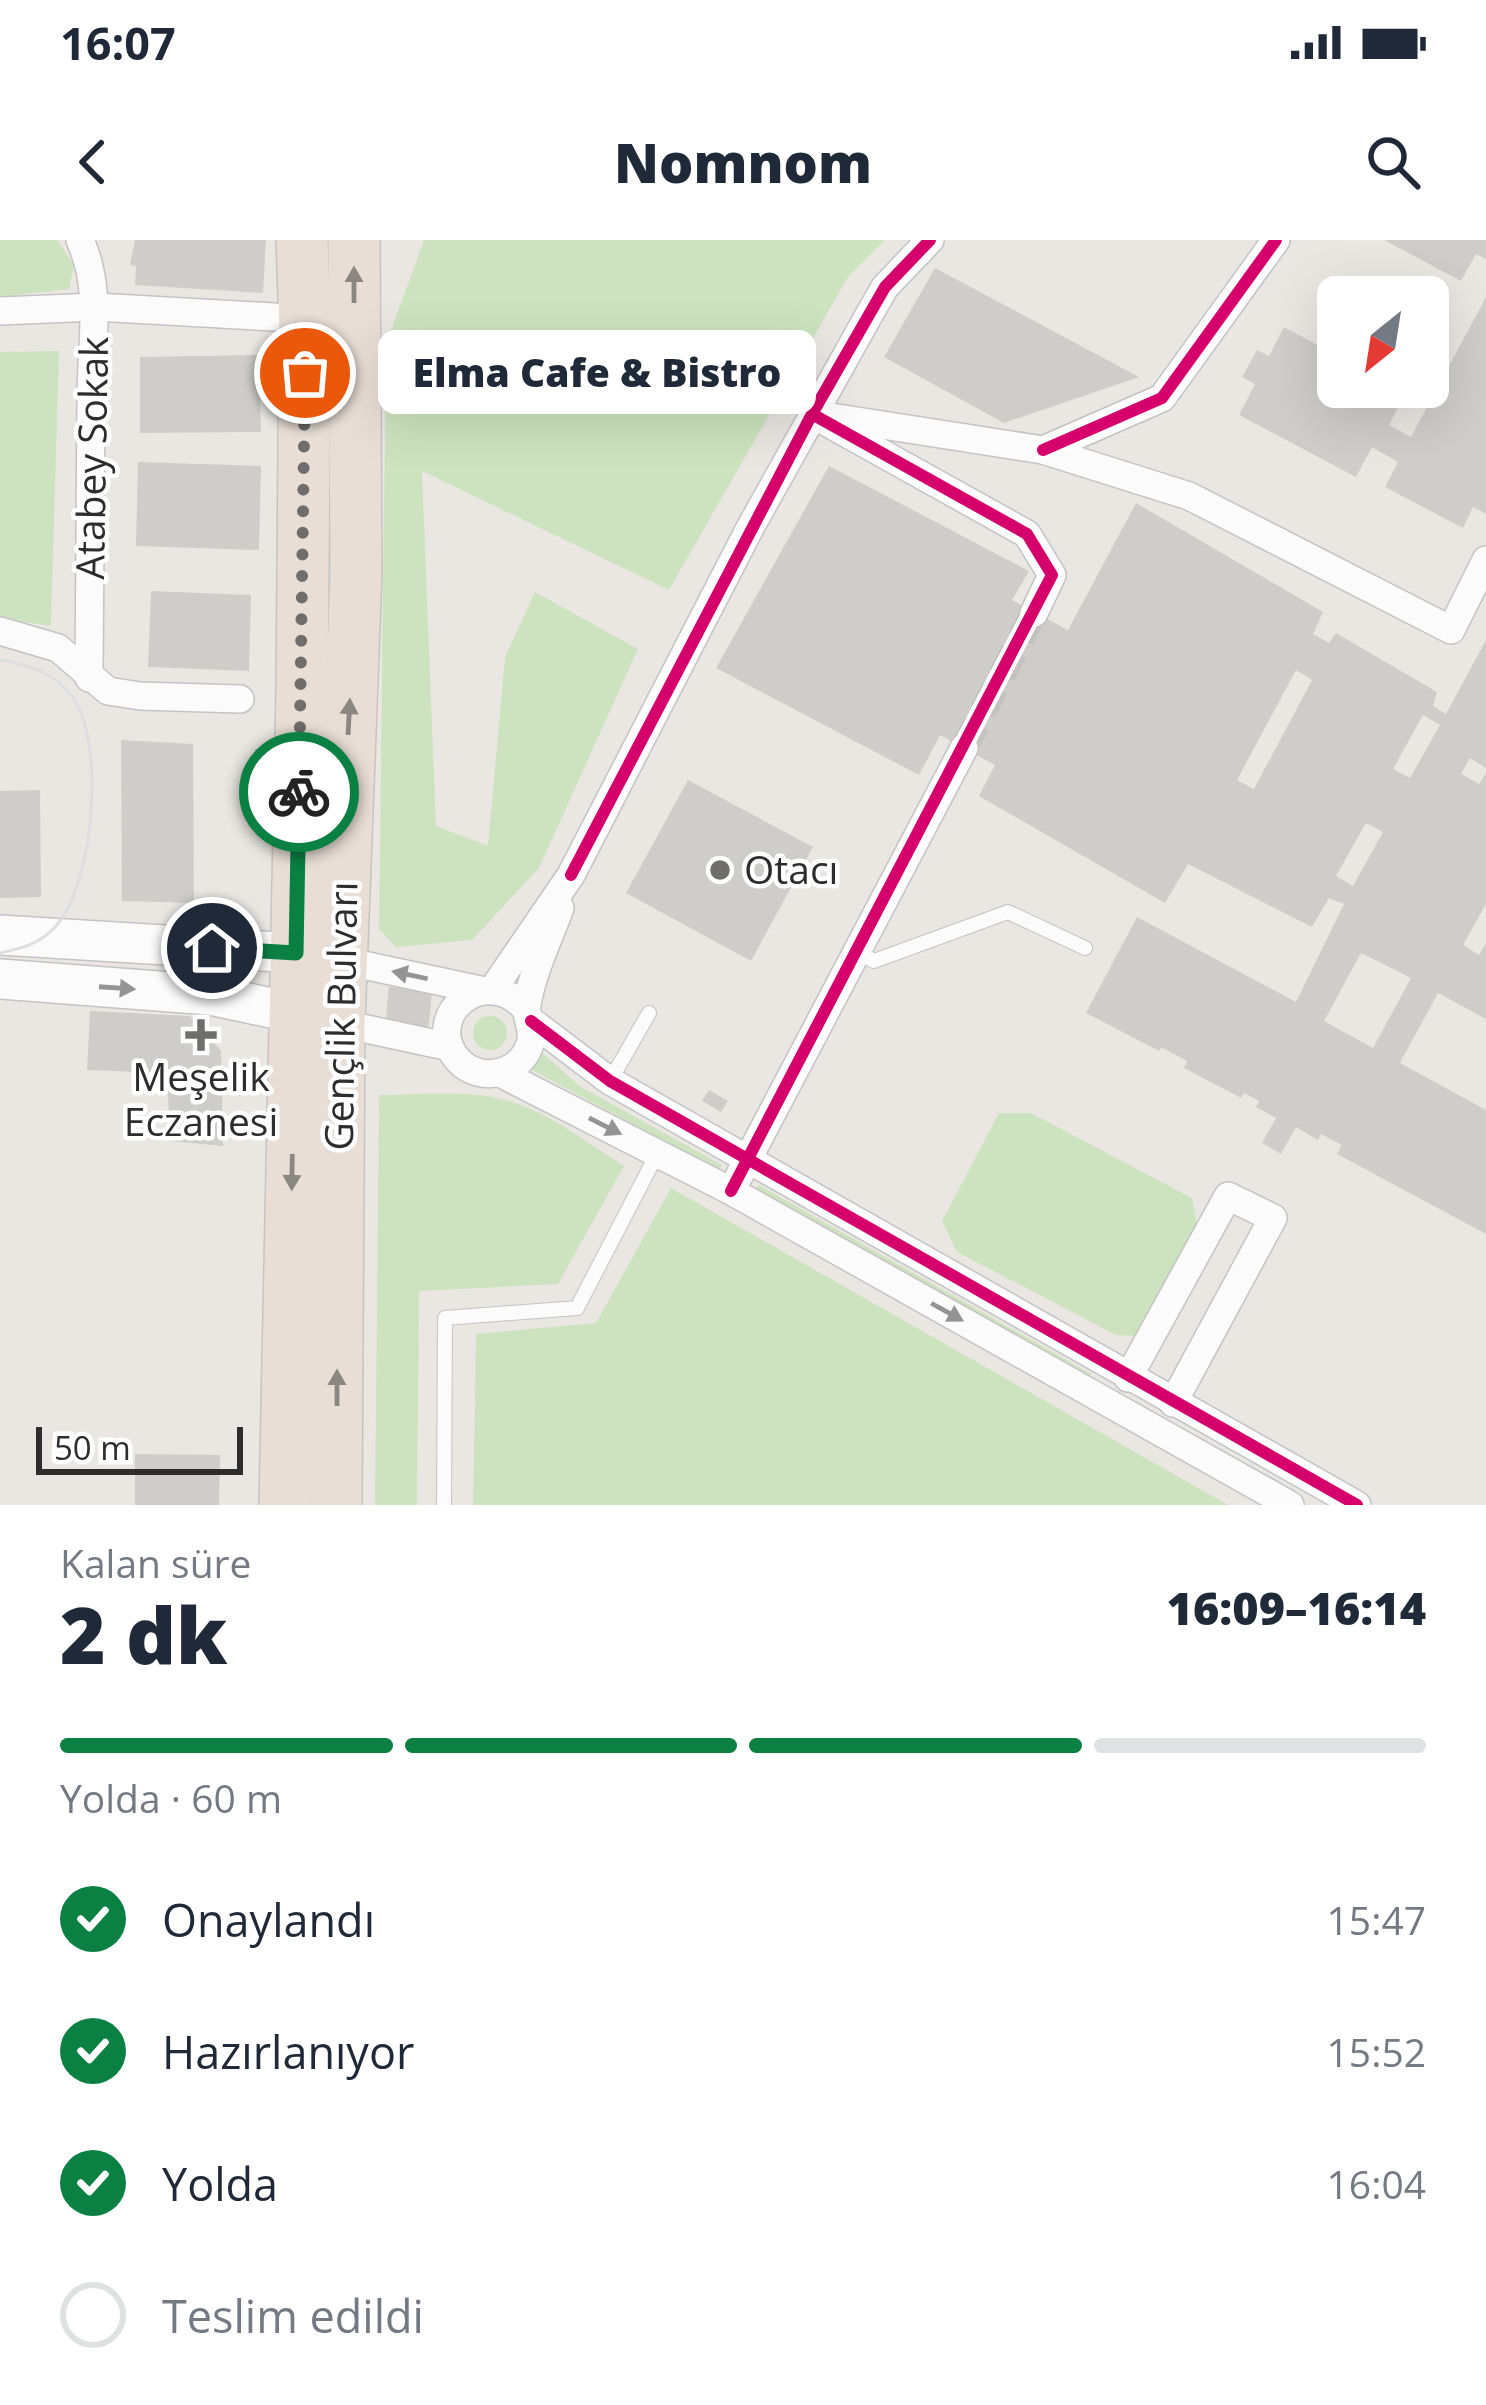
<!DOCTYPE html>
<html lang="tr">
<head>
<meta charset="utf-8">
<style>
  body { margin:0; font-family:"Open Sans",sans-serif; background:#f2f2f3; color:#1f2937; height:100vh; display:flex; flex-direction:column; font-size:45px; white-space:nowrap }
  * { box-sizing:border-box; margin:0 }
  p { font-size:39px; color:#747a83 }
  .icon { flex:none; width:66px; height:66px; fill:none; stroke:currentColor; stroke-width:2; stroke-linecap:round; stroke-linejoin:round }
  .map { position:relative; height:1265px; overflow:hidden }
  .details { display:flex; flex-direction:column; background:#fff; flex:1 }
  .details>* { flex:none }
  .needle { width:78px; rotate:210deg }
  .buttons { position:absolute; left:1317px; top:36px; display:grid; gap:24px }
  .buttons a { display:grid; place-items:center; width:132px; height:132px; border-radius:18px; background:#fff; box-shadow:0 12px 48px #0002; font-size:60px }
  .scale { position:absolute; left:36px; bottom:30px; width:207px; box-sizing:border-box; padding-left:12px; border:6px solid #2d2d2d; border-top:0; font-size:33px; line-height:42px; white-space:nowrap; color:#2d2d2d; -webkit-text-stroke:9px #fff; paint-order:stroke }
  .pin { position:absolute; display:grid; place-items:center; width:102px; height:102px; color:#fff; margin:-51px; border:6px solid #fff; border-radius:50%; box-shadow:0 3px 12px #0007 }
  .courier { position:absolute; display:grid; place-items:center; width:120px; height:120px; margin:-60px; border:9px solid #0b8043; border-radius:50%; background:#fff; color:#222; box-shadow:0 3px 15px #0007 }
  .bubble { position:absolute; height:84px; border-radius:18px; background:#fff; box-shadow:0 12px 48px #0002; font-size:39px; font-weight:800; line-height:84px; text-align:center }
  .summary em { font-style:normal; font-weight:800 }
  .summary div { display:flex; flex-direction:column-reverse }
  .summary { display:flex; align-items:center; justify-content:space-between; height:204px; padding:0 60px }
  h1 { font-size:78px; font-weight:800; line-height:90px }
  .bar { display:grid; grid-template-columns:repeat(4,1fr); gap:18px 12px; align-content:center; height:144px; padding:0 60px }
  .bar i { height:15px; border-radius:9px; background:#e0e1e3 }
  .bar .current { background:#0b8043 }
  .bar p { grid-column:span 4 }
  ol { padding:0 60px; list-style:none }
  li { display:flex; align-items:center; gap:36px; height:132px }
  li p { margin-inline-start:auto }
  li .icon { padding:12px; border-radius:50%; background:#0b8043; color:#fff; stroke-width:4 }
  li:last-child { color:#747a83 }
  li i { width:66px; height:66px; border:6px solid #e0e1e3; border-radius:50% }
  .status { display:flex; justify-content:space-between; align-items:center; height:84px; padding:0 60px; background:#fff; direction:ltr }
  .status svg { height:33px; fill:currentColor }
  header { display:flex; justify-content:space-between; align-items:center; height:156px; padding:0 60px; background:#fff; font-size:54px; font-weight:800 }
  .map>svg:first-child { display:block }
  .green { fill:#cde3bf }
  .building { fill:#cfcdca; fill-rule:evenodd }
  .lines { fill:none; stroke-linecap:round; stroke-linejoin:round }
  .street-tunnel { stroke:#c4c2bf; stroke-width:27; stroke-dasharray:27 14; stroke-linecap:butt }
  .lane-casing { stroke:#c4c3c3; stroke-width:16 }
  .street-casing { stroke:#c4c3c3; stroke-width:30 }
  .secondary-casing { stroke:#c4c3c3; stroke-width:42 }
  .highway-casing { stroke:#c6c4c3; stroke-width:54 }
  .lane { stroke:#fcfbfb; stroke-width:14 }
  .street { stroke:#fcfbfb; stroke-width:27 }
  .secondary { stroke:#fcfbfb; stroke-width:39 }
  .highway { stroke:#e8ded6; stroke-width:51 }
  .tram { stroke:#dedee0; stroke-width:3 }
  .cycleway-casing { stroke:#fff; stroke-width:20 }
  .cycleway { stroke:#d6006c; stroke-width:12 }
  .oneway { fill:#8a8682 }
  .oneway2 { fill:#949494 }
  .done { stroke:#6f6e6d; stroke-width:12; stroke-dasharray:0 21.6 }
  .route { stroke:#0b8043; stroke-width:15 }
  .poi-dot { fill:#6f6e6d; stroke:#fff; stroke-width:4.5 }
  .labels { text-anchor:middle; stroke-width:9; stroke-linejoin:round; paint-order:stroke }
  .street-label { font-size:39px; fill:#2d2d2d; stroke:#fff }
  .poi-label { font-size:39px; fill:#2d2d2d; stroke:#fff; text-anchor:start }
</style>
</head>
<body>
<div class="status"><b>16:07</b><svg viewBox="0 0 49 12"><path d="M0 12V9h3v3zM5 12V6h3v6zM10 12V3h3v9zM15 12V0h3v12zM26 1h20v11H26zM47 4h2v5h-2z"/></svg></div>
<header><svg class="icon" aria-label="back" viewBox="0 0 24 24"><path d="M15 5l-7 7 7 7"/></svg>Nomnom<svg class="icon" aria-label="search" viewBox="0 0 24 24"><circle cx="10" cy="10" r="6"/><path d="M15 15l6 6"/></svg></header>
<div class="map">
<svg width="1486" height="1265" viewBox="0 0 1486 1265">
  <rect width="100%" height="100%" fill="#eae7e3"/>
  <!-- green -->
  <g class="green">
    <polygon points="0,0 57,0 74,25 69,49 0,57"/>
    <polygon points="424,0 885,0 848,37 669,350 422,231 436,586 488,606 505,417 535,352 638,409 539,628 472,700 396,707 379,689 386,104"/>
    <polygon points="59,111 51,386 0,378 0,112"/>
    <circle cx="490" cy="793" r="17"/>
    <polygon points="542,813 581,847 722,925 719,930 532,830"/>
    <path d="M379,855C418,855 462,850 501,859C545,869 586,902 624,926L558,1044L419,1051L417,1265H375Z"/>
    <polygon points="999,873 1031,873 1192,958 1197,984 1136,1096 1116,1095 957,1012 942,981"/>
    <polygon points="759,945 1091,1134 1089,1138 756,950"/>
    <polygon points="671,948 1228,1265 473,1265 476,1094 596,1083"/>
  </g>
  <!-- building -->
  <g class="building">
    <polygon points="135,0 266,0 263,53 135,45 136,26 130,25"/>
    <polygon points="1384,0 1486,0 1486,19 1476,14 1461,41"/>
    <polygon points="935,28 1139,137 1004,183 884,117"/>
    <polygon points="1486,57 1486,274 1473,267 1463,288 1385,247 1398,222 1372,207 1356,237 1239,175 1255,144 1242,137 1257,110 1269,116 1284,87 1338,116 1338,147 1396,147 1406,152 1389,185 1411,197"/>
    <polygon points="259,115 261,192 140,193 140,117"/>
    <polygon points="138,222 261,226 259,310 136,306"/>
    <path d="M829,226L1029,331L1012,360L1068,390L1136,263L1323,372L1313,394L1329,403L1336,393L1437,452L1433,466L1446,474L1486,400V528L1470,518L1461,534L1479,544L1486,533V664L1463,705L1479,715L1486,703V779L1438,753L1400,823L1486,870V994L1337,914L1342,905L1321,894L1318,900L1296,887L1281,914L1262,903L1276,878L1256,867L1259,861L1244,853L1241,858L1184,828L1187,821L1161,807L1159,811L1086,773L1137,677L1296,762L1344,664L1329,658L1312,687L1188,624L1165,663L979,556L995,525L940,495L919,535L716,428ZM1296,430L1312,440L1254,549L1237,540ZM1423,475L1440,485L1410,538L1393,529ZM1366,583L1383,592L1353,646L1336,636ZM1361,713L1411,738L1373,808L1324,781Z"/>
    <polygon points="151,351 251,355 249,431 148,427"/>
    <polygon points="121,500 193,504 194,663 122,661"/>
    <polygon points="688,540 813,607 751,721 626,653"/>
    <polygon points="40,550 41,657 0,658 0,551"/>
    <polygon points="389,747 432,751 428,793 385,788"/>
    <polygon points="90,771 190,776 221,811 223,906 170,901 167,833 87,830"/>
    <polygon points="709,850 728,861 721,872 702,861"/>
    <polygon points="135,1214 220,1215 219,1265 135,1265"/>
  </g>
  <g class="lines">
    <!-- street-tunnel -->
    <polyline class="street-tunnel" points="964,508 1034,373"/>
    <defs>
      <g id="lane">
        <polyline points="857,712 874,721 1008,672 1085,708"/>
        <polyline points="610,841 649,773"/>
        <polyline points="444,1265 445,1078 577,1068 657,914"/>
      </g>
      <g id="street">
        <path d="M80,0C103,51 91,102 91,157C91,250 90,344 89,438"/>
        <polyline points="0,71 96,67 274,77"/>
        <polyline points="812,174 1043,210 1189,256 1451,390 1486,320"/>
        <polyline points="826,182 1027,294 1052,335 1034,373"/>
        <polyline points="1043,210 1162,158 1276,0"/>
        <polyline points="0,391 58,408 108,451 140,456 240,459"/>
        <polyline points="340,720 480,750"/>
        <polyline points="493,749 571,635 750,288 869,75 885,47 930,0"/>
        <path d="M526,769C483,721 421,778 458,820C481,845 524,834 531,800C533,787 525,776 527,765C532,733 549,698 560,668"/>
        <polyline points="531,781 610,841 1357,1265"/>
        <polyline points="339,783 450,807"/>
        <polyline points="500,833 731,951 1290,1265"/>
        <polyline points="739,936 964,508"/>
        <polyline points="1128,1138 1228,956 1273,978 1173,1163"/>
      </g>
      <g id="secondary">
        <polyline points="0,695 296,713"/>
        <polyline points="0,739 210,755 295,773"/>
      </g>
      <g id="highway">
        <polyline points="285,1265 302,451 305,87 302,0"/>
        <polyline points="336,1265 339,783 356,334 354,0"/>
      </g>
    </defs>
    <!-- lane casing -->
    <use href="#lane" class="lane-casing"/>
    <!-- street casing -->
    <use href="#street" class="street-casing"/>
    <!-- secondary casing -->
    <use href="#secondary" class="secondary-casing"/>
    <!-- highway casing -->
    <use href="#highway" class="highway-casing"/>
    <!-- lane -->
    <use href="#lane" class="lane"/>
    <!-- street -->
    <use href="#street" class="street"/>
    <!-- secondary -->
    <use href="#secondary" class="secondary"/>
    <!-- highway -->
    <use href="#highway" class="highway"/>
    <!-- tram -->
    <path class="tram" d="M0,420C28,425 54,432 72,456C106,503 94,643 56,686C40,704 23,708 0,713"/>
    <defs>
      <g id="cycleway">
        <polyline points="1043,210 1162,158 1276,0"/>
        <polyline points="571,635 812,174 885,47 930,0"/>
        <polyline points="531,781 610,841 1357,1265"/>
        <polyline points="731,951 1052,335 1027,294 812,174"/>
      </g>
    </defs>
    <!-- cycleway casing -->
    <use href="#cycleway" class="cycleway-casing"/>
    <!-- cycleway -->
    <use href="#cycleway" class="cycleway"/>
  </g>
  <!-- one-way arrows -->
  <defs><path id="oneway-solid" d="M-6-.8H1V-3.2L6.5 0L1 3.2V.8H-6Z" transform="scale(3)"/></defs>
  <g class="oneway">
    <use href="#oneway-solid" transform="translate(354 45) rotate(-90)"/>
    <use href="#oneway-solid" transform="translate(349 477) rotate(-87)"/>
    <use href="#oneway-solid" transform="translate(292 932) rotate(91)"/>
    <use href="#oneway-solid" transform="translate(337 1148) rotate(-90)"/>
  </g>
  <g class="oneway2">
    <use href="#oneway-solid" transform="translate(410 735) rotate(-168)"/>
    <use href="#oneway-solid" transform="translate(117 748) rotate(4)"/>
    <use href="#oneway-solid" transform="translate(605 886) rotate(27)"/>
    <use href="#oneway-solid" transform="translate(947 1072) rotate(29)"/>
  </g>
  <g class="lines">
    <!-- done -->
    <polyline class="done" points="299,552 305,133"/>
    <!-- route -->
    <polyline class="route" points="212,708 296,713 299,552"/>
  </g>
  <!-- markers -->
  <g class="poi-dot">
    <circle cx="720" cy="630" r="12"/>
    <path d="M195 777h12v12h12v12h-12v12h-12v-12h-12v-12h12z"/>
  </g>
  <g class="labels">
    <!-- street labels -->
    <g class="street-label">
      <text transform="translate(92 218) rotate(-89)" y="14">Atabey Sokak</text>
      <text transform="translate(341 776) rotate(-89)" y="14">Gençlik Bulvarı</text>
    </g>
    <!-- poi labels -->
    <g class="poi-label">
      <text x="744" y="644">Otacı</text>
      <text x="201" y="851" text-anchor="middle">Meşelik<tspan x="201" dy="45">Eczanesi</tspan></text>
    </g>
  </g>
</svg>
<div class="buttons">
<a><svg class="needle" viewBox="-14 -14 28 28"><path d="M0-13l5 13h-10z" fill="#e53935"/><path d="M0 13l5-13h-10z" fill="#747a83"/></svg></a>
</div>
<div class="scale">50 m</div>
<div class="pin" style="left:305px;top:133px;background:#ea580c"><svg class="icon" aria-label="bag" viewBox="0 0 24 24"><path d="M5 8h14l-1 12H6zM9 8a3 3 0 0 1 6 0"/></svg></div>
<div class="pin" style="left:212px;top:708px;background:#1f2937"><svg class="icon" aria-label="home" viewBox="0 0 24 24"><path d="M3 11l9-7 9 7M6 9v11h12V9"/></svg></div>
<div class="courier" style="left:299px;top:552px"><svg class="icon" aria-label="bike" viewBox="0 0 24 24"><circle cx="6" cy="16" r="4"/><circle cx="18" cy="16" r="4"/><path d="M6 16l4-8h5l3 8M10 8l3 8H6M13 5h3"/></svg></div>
<div class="bubble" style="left:378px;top:90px;width:438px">Elma Cafe &amp; Bistro</div>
</div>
<section class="details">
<div class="summary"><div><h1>2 dk</h1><p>Kalan süre</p></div><em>16:09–16:14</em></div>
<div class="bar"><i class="current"></i><i class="current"></i><i class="current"></i><i></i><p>Yolda · 60 m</p></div>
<ol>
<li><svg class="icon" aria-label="check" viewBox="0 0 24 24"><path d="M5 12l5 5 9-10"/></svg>Onaylandı<p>15:47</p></li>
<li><svg class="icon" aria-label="check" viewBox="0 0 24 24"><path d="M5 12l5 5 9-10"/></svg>Hazırlanıyor<p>15:52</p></li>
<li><svg class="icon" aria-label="check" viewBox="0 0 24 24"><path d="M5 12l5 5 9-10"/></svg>Yolda<p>16:04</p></li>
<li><i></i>Teslim edildi</li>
</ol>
</section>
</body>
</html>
